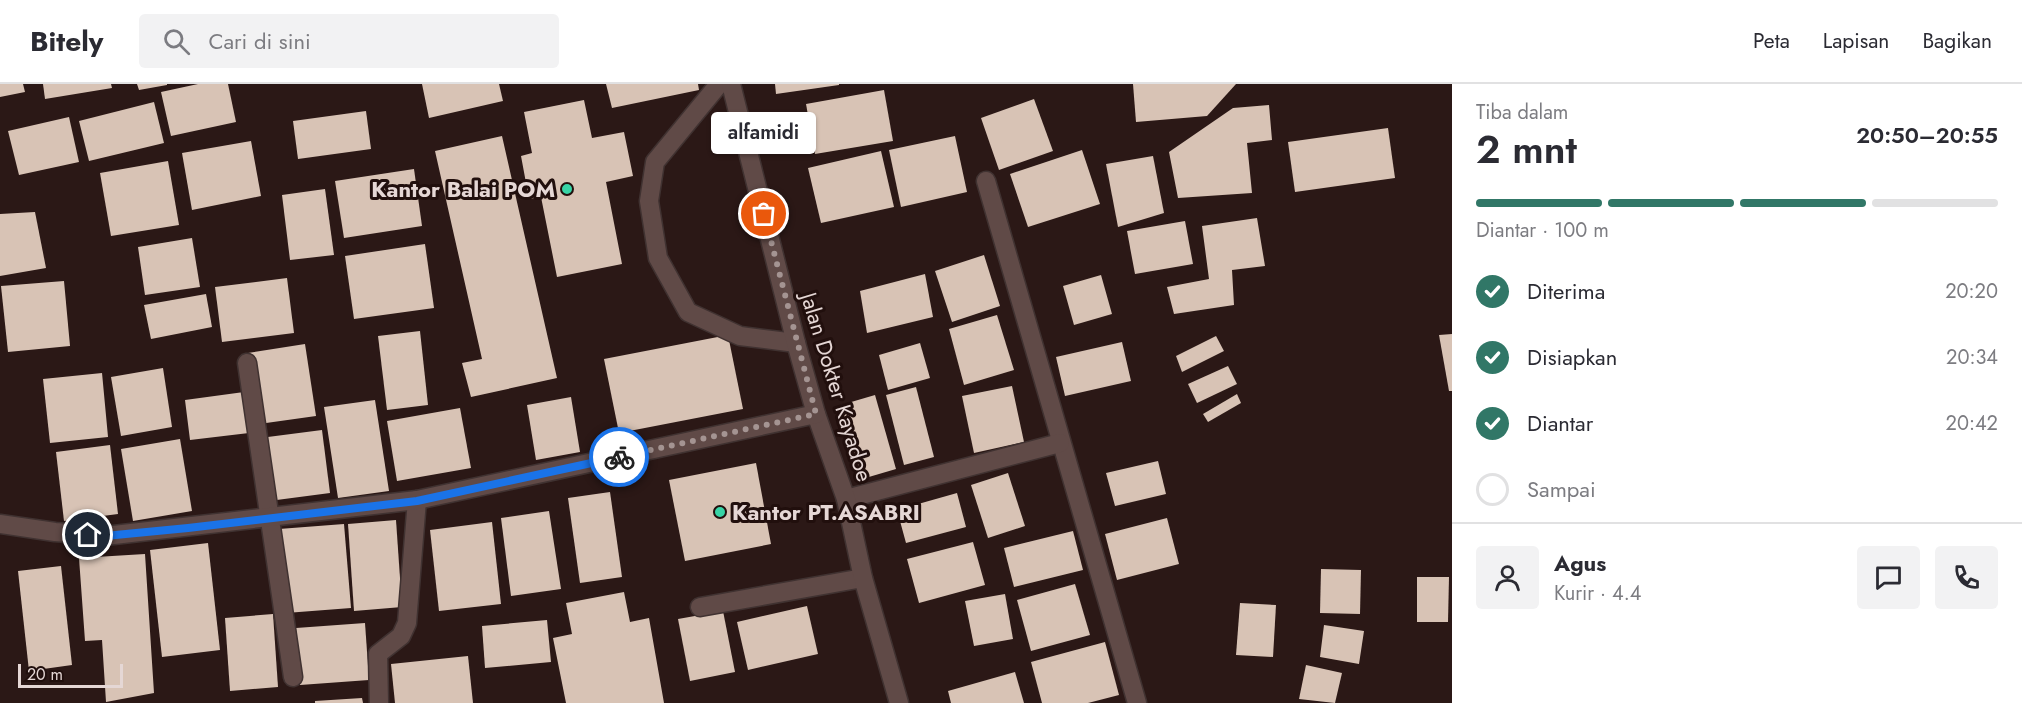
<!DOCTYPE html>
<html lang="id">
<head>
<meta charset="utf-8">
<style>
  body { margin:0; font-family:Jost,sans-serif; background:#f2f2f3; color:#2b2b33; height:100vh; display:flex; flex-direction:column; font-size:22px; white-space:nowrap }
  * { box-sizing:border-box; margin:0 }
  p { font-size:20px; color:#7c7c81 }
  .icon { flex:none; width:33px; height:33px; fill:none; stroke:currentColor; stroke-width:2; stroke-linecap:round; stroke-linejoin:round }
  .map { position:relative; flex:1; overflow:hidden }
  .panel { display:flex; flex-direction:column; background:#fff; width:570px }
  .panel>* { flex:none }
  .scale { position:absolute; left:18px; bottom:15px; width:105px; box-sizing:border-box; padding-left:6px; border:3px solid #e5d7d5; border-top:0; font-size:16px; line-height:21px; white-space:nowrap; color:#e5d7d5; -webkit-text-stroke:4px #210f0d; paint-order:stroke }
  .pin { position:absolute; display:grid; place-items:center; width:51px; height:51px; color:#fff; margin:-26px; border:3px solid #fff; border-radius:50%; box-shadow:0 2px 6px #0007 }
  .courier { position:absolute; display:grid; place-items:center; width:60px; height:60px; margin:-30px; border:4px solid #1a73e8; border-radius:50%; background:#fff; color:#222; box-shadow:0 2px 8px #0007 }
  .bubble { position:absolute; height:42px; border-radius:6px; background:#fff; box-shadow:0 2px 4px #0004; font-size:20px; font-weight:600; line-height:42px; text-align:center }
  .overview em { font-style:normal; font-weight:600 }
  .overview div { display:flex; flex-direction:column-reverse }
  .overview { display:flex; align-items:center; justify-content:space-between; height:102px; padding:0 24px }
  h1 { font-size:39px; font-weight:600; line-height:45px }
  .bar { display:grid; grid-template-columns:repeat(4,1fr); gap:9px 6px; align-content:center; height:72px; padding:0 24px }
  .bar i { height:8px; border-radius:4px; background:#e1e1e2 }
  .bar .selected { background:#317767 }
  .bar p { grid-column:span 4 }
  .line { display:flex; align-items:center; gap:15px; padding:0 24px; border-top:2px solid #e1e1e2 }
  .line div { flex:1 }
  .round { display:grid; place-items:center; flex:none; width:63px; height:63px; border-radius:6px; background:#f2f2f3 }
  ol { padding:0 24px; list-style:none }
  li { display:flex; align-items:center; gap:18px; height:66px }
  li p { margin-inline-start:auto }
  li .icon { padding:6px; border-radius:50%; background:#317767; color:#fff; stroke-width:4 }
  li:last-child { color:#7c7c81 }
  li i { width:33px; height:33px; border:3px solid #e1e1e2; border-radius:50% }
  header { display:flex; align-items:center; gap:36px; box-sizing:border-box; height:84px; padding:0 30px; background:#fff; border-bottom:2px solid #e1e1e2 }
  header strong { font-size:28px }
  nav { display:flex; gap:33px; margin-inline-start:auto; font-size:21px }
  .search { width:420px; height:54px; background:#f2f2f3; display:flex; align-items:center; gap:15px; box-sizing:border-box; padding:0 21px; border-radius:6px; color:#7c7c81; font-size:22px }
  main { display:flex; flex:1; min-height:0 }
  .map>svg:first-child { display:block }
  .building { fill:#d8c3b5 }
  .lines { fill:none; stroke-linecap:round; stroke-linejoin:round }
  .lane-casing { stroke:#403231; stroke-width:21 }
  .street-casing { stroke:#403231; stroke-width:21 }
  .secondary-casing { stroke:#403231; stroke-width:21 }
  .lane { stroke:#604a47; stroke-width:18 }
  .street { stroke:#604a47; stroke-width:18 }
  .secondary { stroke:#604a47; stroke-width:18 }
  .done { stroke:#a49492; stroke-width:6; stroke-dasharray:0 10.8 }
  .route { stroke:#1a73e8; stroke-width:8 }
  .poi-dot { fill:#38d4a6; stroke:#210f0d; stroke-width:2 }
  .labels { text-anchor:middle; stroke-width:6; stroke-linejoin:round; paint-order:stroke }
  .poi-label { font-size:22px; font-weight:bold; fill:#e5d7d5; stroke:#210f0d; text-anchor:end }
  .street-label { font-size:22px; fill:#e5d7d5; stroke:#210f0d }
</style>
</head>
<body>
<header>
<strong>Bitely</strong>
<div class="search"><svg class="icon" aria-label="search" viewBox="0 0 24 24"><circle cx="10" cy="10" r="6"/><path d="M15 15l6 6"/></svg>Cari di sini</div>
<nav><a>Peta</a><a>Lapisan</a><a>Bagikan</a></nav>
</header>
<main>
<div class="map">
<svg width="1452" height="619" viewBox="0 0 1452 619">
  <rect width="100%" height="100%" fill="#2b1816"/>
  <!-- building -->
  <g class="building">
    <polygon points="0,0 23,0 25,8 0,13"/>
    <polygon points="43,0 111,0 112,4 45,15"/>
    <polygon points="137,0 167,0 167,1 139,6"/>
    <polygon points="198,0 228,0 236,38 171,52 161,8"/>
    <polygon points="422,0 499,0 503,17 429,34"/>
    <polygon points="606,0 698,0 699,6 612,24"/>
    <polygon points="775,0 839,0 839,1 776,10"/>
    <polygon points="1133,0 1236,0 1207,32 1136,38"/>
    <polygon points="884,6 893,57 815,70 806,20"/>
    <polygon points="1034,15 1053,67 999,86 981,34"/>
    <polygon points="584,16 592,54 624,48 633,92 606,98 622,180 557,193 541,113 529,115 521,72 532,69 524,28"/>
    <polygon points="154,18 164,59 89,77 79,37"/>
    <polygon points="1269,21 1272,56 1247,59 1252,109 1178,114 1169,68 1233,24"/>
    <polygon points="366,27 371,65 298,75 293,37"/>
    <polygon points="69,33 79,78 19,91 8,47"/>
    <polygon points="1388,44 1395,94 1295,108 1288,58"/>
    <polygon points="502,52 557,294 471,313 462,279 482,275 435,67"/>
    <polygon points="955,52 967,108 901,123 889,66"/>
    <polygon points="251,57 261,112 192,126 182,69"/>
    <polygon points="1082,66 1100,120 1028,143 1010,90"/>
    <polygon points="881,67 894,123 821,139 808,84"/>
    <polygon points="1153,72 1164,129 1118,143 1106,80"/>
    <polygon points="168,77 179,141 111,152 100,89"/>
    <polygon points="414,85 422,142 344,154 335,97"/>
    <polygon points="325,105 334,171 290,176 282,111"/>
    <polygon points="35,128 46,184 0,192 0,130"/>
    <polygon points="1257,134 1265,182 1232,186 1234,221 1174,230 1167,203 1209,195 1202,142"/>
    <polygon points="1185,137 1193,180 1135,190 1127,147"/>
    <polygon points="192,154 200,203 145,211 138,163"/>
    <polygon points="425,160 434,224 354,235 345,172"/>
    <polygon points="984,171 1000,222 952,238 935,187"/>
    <polygon points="925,190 933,233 867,249 860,207"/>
    <polygon points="1101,191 1112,230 1074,241 1063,202"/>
    <polygon points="287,194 294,249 222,258 215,203"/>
    <polygon points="64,197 70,262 8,268 1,202"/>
    <polygon points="206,210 212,243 151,255 144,221"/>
    <polygon points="997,231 1014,286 964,301 949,245"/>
    <polygon points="420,247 428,321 387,326 378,252"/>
    <polygon points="1452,250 1452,307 1449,307 1439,251"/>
    <polygon points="728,251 743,325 619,349 604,275"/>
    <polygon points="1216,252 1224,267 1182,288 1176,272"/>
    <polygon points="1122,258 1131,297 1065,312 1056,273"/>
    <polygon points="920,259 930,294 888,306 879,271"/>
    <polygon points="305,260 316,332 259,340 248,269"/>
    <polygon points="1228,282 1237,300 1197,319 1188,300"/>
    <polygon points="163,284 172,343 121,352 111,293"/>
    <polygon points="102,289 108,353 50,359 43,295"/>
    <polygon points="1012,302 1024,358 974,369 962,312"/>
    <polygon points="916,303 934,373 904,381 886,311"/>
    <polygon points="244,308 249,349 190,356 185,316"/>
    <polygon points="1237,310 1241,319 1208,338 1203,330"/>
    <polygon points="875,311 896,385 862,395 841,321"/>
    <polygon points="571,313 580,368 536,376 527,321"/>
    <polygon points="375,316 389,407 338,414 324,323"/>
    <polygon points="460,324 471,384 397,397 387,337"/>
    <polygon points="322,346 330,409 269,417 260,354"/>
    <polygon points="180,355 192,427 133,437 121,365"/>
    <polygon points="110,361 118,430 64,437 56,368"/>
    <polygon points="1158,377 1166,410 1115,422 1106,389"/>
    <polygon points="756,379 771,460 685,477 669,396"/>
    <polygon points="1008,389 1025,442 988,454 971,401"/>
    <polygon points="610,408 622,493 580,499 568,414"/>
    <polygon points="957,409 966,443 906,459 897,426"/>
    <polygon points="549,427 561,505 511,512 501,434"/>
    <polygon points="1167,434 1179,480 1117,496 1105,450"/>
    <polygon points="396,436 402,523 354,527 348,440"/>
    <polygon points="492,438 501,520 439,527 430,446"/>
    <polygon points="344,440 351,524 286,529 279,445"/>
    <polygon points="1073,447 1083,486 1014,503 1004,464"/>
    <polygon points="973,458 985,501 919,519 907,475"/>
    <polygon points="208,459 220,566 162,573 150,466"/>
    <polygon points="145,470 154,609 106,618 102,556 85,557 79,474"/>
    <polygon points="61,482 72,581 29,587 18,487"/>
    <polygon points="1321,485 1361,486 1360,530 1320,529"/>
    <polygon points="1417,493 1449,493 1448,538 1417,538"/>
    <polygon points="1075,500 1090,551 1031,567 1017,516"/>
    <polygon points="624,508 630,538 649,534 664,619 566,619 553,554 572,550 566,519"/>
    <polygon points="1005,510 1013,555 974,562 965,517"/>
    <polygon points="1240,519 1276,521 1273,573 1236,571"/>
    <polygon points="807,522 818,570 748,586 737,538"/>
    <polygon points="723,527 735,588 690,597 678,535"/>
    <polygon points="273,530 278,603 230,607 225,534"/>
    <polygon points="547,536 551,578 485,584 482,542"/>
    <polygon points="365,539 369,596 300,601 296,544"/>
    <polygon points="1324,541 1364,547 1359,580 1320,573"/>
    <polygon points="1105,558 1119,611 1088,619 1042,619 1031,578"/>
    <polygon points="468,572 473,619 395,619 391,580"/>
    <polygon points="1306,581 1342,589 1335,619 1299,615"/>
    <polygon points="1015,588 1024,619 951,619 948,607"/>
    <polygon points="362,614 363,619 315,619 315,617"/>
  </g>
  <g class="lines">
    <defs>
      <polyline id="lane" points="719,0 655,78 649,117 658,174 688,228 740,252 796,259"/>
      <g id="street">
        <polyline points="986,97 1137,619"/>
        <polyline points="247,279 293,593"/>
        <polyline points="846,415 1060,359"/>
        <polyline points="700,523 863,494"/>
        <polyline points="379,619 378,570 401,552 407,539 417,416"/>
      </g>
      <g id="secondary">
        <polyline points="731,0 796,259 816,330 846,415 863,494 899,619"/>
        <polyline points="0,440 55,448 105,452 417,416 816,330"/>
      </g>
    </defs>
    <!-- lane casing -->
    <use href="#lane" class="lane-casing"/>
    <!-- street casing -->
    <use href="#street" class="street-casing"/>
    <!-- secondary casing -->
    <use href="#secondary" class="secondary-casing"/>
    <!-- lane -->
    <use href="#lane" class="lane"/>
    <!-- street -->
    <use href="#street" class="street"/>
    <!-- secondary -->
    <use href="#secondary" class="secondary"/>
  </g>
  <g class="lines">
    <!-- done -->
    <polyline class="done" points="619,373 816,330 764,130"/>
    <!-- route -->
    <polyline class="route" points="88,451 105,452 188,444 417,417 619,373"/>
  </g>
  <!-- markers -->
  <g class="poi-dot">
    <circle cx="567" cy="105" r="6"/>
    <circle cx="720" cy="428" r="6"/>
  </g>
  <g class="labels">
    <!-- poi labels -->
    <g class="poi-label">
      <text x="555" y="113">Kantor Balai POM</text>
      <text x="732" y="436" text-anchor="start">Kantor PT.ASABRI</text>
    </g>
    <!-- street labels -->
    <g class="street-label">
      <text transform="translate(837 303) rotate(73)" y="8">Jalan Dokter Kayadoe</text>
    </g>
  </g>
</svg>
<div class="scale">20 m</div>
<div class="pin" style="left:764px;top:130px;background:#ea580c"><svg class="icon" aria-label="bag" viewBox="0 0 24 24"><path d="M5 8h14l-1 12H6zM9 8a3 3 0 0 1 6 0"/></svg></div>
<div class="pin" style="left:88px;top:451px;background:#1f2937"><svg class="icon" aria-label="home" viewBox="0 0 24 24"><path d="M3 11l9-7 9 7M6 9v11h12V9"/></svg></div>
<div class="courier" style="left:619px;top:373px"><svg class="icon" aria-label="bike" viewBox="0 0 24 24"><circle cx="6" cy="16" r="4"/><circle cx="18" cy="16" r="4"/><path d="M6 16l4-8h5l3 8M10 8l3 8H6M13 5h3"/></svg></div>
<div class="bubble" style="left:711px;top:28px;width:105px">alfamidi</div>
</div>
<section class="panel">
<div class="overview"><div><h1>2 mnt</h1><p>Tiba dalam</p></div><em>20:50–20:55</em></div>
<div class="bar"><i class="selected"></i><i class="selected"></i><i class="selected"></i><i></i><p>Diantar · 100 m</p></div>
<ol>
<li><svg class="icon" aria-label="check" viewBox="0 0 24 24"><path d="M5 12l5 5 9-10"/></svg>Diterima<p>20:20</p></li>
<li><svg class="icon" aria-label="check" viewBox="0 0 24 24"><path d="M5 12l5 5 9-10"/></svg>Disiapkan<p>20:34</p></li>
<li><svg class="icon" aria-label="check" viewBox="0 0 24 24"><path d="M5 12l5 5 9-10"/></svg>Diantar<p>20:42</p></li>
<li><i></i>Sampai</li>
</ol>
<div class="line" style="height:108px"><a class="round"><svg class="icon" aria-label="person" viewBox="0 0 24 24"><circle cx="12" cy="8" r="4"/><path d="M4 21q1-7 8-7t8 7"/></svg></a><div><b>Agus</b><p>Kurir · 4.4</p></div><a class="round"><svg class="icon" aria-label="chat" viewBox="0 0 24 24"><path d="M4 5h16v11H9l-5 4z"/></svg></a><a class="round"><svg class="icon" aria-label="phone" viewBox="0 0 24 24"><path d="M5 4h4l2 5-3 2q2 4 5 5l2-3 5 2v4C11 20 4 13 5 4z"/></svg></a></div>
</section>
</main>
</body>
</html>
